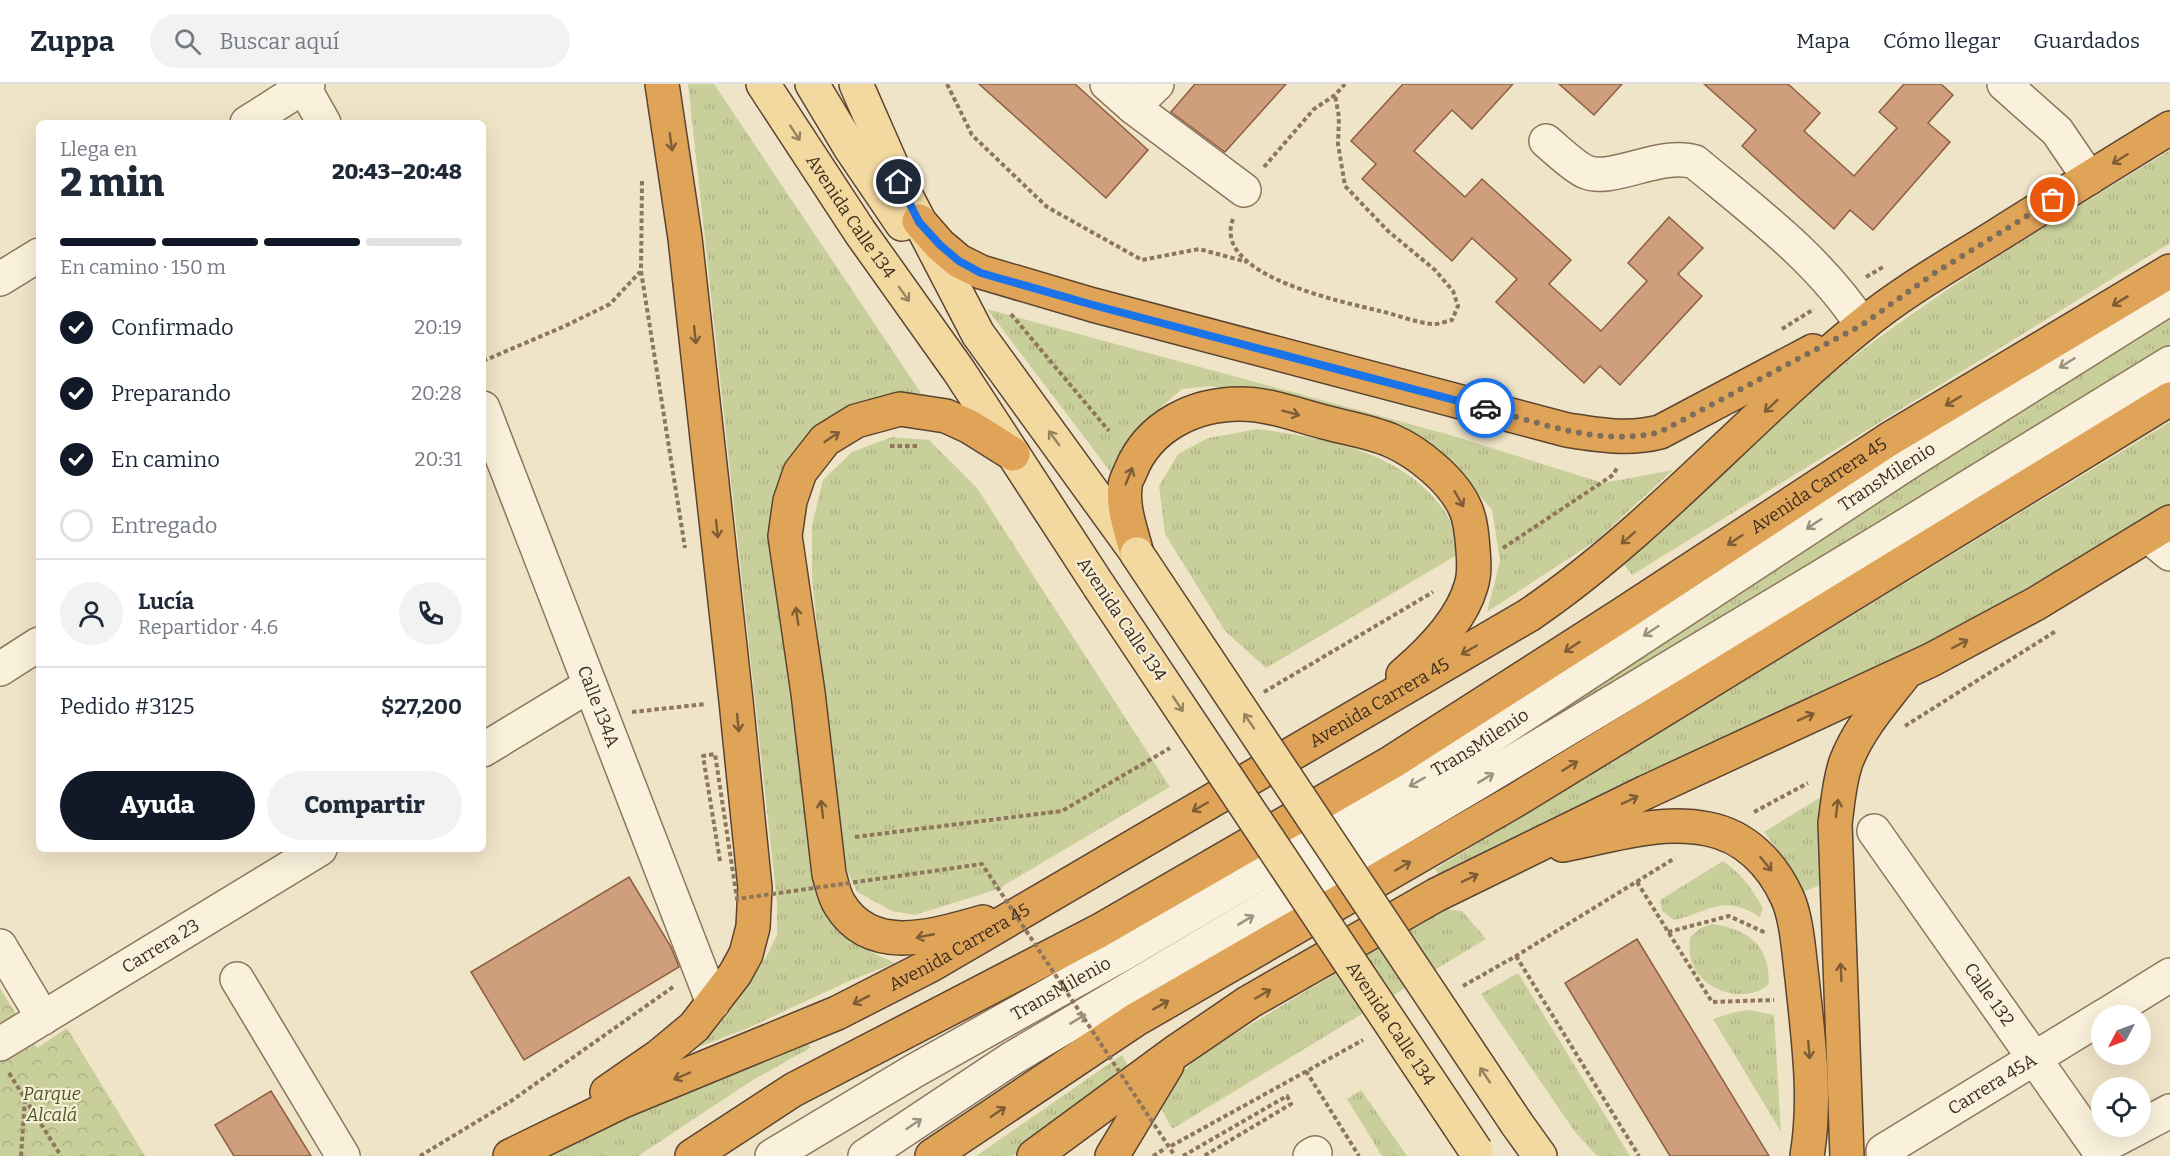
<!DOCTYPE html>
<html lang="es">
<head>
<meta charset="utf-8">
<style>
  body { margin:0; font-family:Bitter,serif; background:#f2f2f3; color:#1f2937; height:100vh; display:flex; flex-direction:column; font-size:22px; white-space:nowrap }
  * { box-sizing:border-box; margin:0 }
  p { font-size:20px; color:#747a83 }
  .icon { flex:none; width:33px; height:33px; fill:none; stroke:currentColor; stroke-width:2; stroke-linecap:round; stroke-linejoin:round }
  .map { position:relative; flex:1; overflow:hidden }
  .drawer { position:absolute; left:36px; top:36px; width:450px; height:732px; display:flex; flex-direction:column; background:#fff; border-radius:9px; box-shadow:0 6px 24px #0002 }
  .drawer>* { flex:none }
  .needle { width:39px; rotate:229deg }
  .buttons { position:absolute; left:2091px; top:921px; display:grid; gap:12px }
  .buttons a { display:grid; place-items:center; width:60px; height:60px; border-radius:50%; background:#fff; box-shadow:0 6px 24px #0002; font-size:30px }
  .pin { position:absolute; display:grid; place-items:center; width:51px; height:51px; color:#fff; margin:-26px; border:3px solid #fff; border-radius:50%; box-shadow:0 2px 6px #0007 }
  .courier { position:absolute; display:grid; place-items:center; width:60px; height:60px; margin:-30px; border:4px solid #1a73e8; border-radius:50%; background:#fff; color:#222; box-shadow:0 2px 8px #0007 }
  .head em { font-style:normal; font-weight:800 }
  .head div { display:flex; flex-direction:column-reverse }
  .head { display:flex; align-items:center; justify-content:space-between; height:102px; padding:0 24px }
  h1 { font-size:39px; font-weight:800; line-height:45px }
  .bar { display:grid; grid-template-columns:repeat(4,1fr); gap:9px 6px; align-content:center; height:72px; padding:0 24px }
  .bar i { height:8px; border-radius:4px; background:#e0e1e3 }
  .bar .active { background:#111827 }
  .bar p { grid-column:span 4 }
  .line { display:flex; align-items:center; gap:15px; padding:0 24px; border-top:2px solid #e0e1e3 }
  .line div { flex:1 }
  .round { display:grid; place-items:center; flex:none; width:63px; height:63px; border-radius:32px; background:#f2f2f3 }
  ol { padding:0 24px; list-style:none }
  li { display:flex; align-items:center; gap:18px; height:66px }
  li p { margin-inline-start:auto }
  li .icon { padding:6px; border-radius:50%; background:#111827; color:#fff; stroke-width:4 }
  li:last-child { color:#747a83 }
  li i { width:33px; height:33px; border:3px solid #e0e1e3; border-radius:50% }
  .action { display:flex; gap:12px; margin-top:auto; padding:12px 24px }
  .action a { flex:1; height:69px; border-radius:36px; background:#111827; color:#fff; font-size:24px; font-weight:800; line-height:69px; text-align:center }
  .action a+a { background:#f2f2f3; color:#1f2937 }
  header { display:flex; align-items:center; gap:36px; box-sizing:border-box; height:84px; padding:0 30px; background:#fff; border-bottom:2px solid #e0e1e3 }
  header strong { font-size:28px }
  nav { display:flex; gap:33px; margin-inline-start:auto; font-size:21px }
  .search { width:420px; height:54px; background:#f2f2f3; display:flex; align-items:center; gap:15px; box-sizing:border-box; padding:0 21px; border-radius:33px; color:#747a83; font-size:22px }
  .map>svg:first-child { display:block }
  .grass { fill:url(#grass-tufts) }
  .park { fill:url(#park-crowns) }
  .building { fill:#cf9f7d; stroke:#8d5f41; stroke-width:1.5 }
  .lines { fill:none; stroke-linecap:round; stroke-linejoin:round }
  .minor-casing { stroke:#8d765c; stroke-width:36 }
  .major-casing { stroke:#5b4430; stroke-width:36 }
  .highway-casing { stroke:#5b4430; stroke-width:36 }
  .path { stroke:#8d765c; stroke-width:4; stroke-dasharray:4.5 3; stroke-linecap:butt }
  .minor { stroke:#faf1dc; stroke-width:33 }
  .major { stroke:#f3d9a0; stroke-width:33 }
  .highway { stroke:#e0a458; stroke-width:33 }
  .major-bridge-casing { stroke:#5b4430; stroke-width:36; stroke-linecap:butt }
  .path-bridge { stroke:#8d765c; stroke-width:4; stroke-dasharray:4.5 3; stroke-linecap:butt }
  .major-bridge { stroke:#f3d9a0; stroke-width:33 }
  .oneway { stroke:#988460 }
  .oneway2 { stroke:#7e5d36 }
  .oneway3 { stroke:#9c907e }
  .done { stroke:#7c6e5b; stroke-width:6; stroke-dasharray:0 10.8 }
  .route { stroke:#1a73e8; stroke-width:8 }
  .labels { text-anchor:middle; stroke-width:4.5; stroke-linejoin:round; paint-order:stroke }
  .street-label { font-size:18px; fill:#3d2e20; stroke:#f7eed8 }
  .park-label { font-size:18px; font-style:italic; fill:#4d5a26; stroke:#f7eed8 }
</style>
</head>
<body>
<header>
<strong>Zuppa</strong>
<div class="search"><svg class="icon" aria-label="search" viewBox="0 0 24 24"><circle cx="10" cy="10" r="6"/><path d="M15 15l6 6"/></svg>Buscar aquí</div>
<nav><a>Mapa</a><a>Cómo llegar</a><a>Guardados</a></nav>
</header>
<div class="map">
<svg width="2170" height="1072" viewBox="0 0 2170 1072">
  <defs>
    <pattern id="grass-tufts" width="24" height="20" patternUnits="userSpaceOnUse" patternTransform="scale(1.5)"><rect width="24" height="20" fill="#c9cf9b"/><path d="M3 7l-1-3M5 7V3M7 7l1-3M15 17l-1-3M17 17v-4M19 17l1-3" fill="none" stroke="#aeb285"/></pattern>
    <pattern id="park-crowns" width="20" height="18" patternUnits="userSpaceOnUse" patternTransform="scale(1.5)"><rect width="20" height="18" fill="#c9cf9b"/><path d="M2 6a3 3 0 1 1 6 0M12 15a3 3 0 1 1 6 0" fill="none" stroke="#aeb285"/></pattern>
  </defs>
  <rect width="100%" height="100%" fill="#f0e4c8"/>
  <!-- grass -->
  <g class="grass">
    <polygon points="688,0 714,0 921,309 883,311 849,323 824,337 802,359 780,396 770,435 813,795 839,848 869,867 895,879 849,897 748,944 686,968 736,917 768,870 777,850 777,819"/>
    <path d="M2170,66V159L1632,491L1621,476C1714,394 1804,306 1905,235C1991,174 2081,121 2170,66Z"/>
    <polygon points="987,225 1450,351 1603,399 1673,386 1597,456 1487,528 1500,477 1492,426 1456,385 1299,320 1212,302 1182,305 1137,344 1116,395"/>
    <polygon points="2170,229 2170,267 1440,709 1613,579"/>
    <polygon points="2170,338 2170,422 1918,566 1844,596 1750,644 1440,793 1435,785"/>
    <path d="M1258,345C1327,355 1400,366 1444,426C1452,438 1456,455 1462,468L1266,584L1225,547L1165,450L1159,402L1178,370L1208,354Z"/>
    <polygon points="892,353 929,356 977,404 1170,703 998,805 915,831 892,827 857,808 840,771 812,493 812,441 823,396 852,368"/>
    <polygon points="1824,711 1825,799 1803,808 1786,777 1764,748"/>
    <path d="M1723,777C1742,790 1752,805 1763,824L1760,833C1722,809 1710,828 1674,836L1662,827L1660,816Z"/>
    <polygon points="1444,825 1462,827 1486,855 1172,1045 1159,1020 1174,996 1201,970"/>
    <path d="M1712,840C1748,845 1770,861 1769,900C1749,919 1709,910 1695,885C1689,875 1689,864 1690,853L1701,844Z"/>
    <polygon points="1518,889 1630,1072 1597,1072 1575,1048 1481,910"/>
    <polygon points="1750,926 1774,931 1781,1048 1713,935 1735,928"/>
    <polygon points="807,956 810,964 753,996 638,1072 544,1072 664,1016"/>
    <polygon points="1122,971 1129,984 1013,1072 976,1072"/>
    <polygon points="1361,1006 1407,1072 1382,1072 1347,1015"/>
  </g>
  <!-- park -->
  <polygon class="park" points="0,904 37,964 67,944 145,1072 0,1072"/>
  <!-- building -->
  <g class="building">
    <polygon points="979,0 1075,0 1148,66 1106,114"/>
    <polygon points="1195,0 1286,0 1225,68 1171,28"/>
    <polygon points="1403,0 1513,0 1472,45 1452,26 1414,67 1465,113 1482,95 1571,176 1549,200 1601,247 1647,197 1628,179 1669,133 1703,164 1678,190 1702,212 1620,301 1600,282 1584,299 1496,218 1517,195 1472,154 1452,177 1362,95 1376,80 1351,57"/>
    <polygon points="1559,0 1622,0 1594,31"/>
    <polygon points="1704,0 1788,0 1820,29 1804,47 1854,92 1897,44 1879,28 1904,0 1941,0 1953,11 1928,39 1950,58 1873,146 1850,126 1834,145 1742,62 1756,46"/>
    <polygon points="629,793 671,863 679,883 524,976 471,888"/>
    <polygon points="1637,855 1769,1072 1670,1072 1565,899"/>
    <polygon points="271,1007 311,1072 234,1072 215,1041"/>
  </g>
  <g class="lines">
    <defs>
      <g id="minor">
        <polyline points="302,0 324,39"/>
        <polyline points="1107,0 1133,23 1157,0"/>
        <polyline points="2004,0 2057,47 2089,94"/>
        <polyline points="1133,23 1244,106"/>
        <polyline points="247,39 308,0"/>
        <path d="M1546,57C1557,66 1574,83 1586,88C1612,99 1661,67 1695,78C1755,128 1819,175 1862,241"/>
        <polyline points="0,195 39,171"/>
        <path id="s1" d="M483,324L713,919"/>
        <polyline points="2148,452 2170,470"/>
        <polyline points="0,585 39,560"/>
        <polyline points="483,666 590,601"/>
        <path id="s2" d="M1874,747L2103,1072"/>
        <polyline points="0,862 43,934"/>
        <polyline points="237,895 343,1072"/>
        <polyline points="2104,932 2170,891"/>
        <path id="s3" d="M0,960L320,765"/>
        <polyline points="2098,1065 2170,1027"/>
        <path id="s4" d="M1883,1067L2102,933"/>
        <path id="s5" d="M772,1072L914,987L1126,868L1472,665L1903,382L2170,214"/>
        <polyline points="865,1072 1011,975 1474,701 1882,456 2170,279"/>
        <polyline points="1310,1072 1315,1069"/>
      </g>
      <g id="major">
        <path id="s6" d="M763,0L860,148L959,287L1099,502"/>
        <polyline points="812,0 851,65 902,140"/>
        <polyline points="856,0 899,98 978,250 1136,468"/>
        <polyline points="1517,1040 1540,1072"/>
      </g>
      <g id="highway">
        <path d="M919,137L940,161L959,177L981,188L1093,221L1567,346C1599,351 1629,356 1660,348L1813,267"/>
        <path d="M1137,470C1132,449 1122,425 1125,403C1125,397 1129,391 1131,386C1149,342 1194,320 1240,320C1269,320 1297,331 1324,338C1346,344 1370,348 1390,356C1418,368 1454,397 1466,426C1471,438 1472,453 1473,466C1474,478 1475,490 1471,502C1461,537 1430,568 1403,591"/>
        <path d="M1563,761C1610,752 1660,735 1708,745C1745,752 1772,780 1787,813C1797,834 1799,871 1802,894C1808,953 1817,1013 1807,1072"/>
        <path d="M983,838C936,851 872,873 840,821C834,812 832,800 829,790L808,609L785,452L790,417L800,388L825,356L856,337L900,325L946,332L970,343L1013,370"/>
        <polyline points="607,1008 659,972 694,943 735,890 746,870 753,843 755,804 736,617 685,154 662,0"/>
        <path id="s7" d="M510,1072L623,1017L837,929L931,881L1529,531C1651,448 1747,334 1861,242C1902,208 1948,182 1993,154C2052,117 2111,80 2170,44"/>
        <path id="s8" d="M692,1072L793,1006L1099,847L1392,678L1623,530L1888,356L2170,187"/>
        <polyline points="932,1072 1135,936 1516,716 2170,315"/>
        <polyline points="1034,1072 1174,969 1249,918 1436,811 1646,708 1931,576 2037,519 2170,438"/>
        <polyline points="1112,1072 1167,981"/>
        <path d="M1847,1072L1835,739C1838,719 1839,698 1846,678C1858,646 1882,619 1903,592"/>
      </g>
    </defs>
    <!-- minor casing -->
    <use href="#minor" class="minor-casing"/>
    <!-- major casing -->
    <use href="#major" class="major-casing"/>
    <!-- highway casing -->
    <use href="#highway" class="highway-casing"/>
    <!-- path -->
    <g class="path">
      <polyline points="947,0 972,51 1047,123 1142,176 1199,165 1247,178"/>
      <polyline points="1264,83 1314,25 1335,11 1345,0"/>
      <polyline points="642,97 641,187 685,464"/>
      <path d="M1233,135C1211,192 1344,218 1380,227C1394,230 1420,240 1434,240C1440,240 1447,237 1452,236L1458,222L1453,207L1435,186L1388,147L1345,102L1338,60L1339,33L1335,11"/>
      <polyline points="1866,193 1883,183"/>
      <polyline points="1011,230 1109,347"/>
      <polyline points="1782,245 1814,225"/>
      <polyline points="483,277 565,242 610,220 640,188"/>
      <polyline points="890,362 919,362"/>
      <polyline points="1503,464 1613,391 1617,384"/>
      <polyline points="1264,608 1433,508"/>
      <polyline points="632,628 706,620"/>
      <polyline points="1905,642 2056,547"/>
      <polyline points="1754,728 1808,699"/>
      <polyline points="855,753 1062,727 1170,664"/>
      <polyline points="1637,798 1712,918 1774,916"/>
      <polyline points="1668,848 1729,832 1766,849"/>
      <polyline points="1516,872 1639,1072"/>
      <polyline points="1463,902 1516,872 1675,774"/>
      <polyline points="1306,987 1359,1072"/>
      <polyline points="9,989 61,1072"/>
      <polyline points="1171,1062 1363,956"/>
      <polyline points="21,1072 25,1014"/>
      <polyline points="420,1072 511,1017 673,903"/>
      <polyline points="1153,1072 1166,1064"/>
      <polyline points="1183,1072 1287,1012 1291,1020 1204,1072"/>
    </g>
    <!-- minor -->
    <use href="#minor" class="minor"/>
    <!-- major -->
    <use href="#major" class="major"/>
    <!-- highway -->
    <use href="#highway" class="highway"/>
    <defs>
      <g id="major-bridge">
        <polyline points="1137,470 1517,1040"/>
        <path id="s9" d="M1099,502L1476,1067"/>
      </g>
    </defs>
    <!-- major-bridge casing -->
    <use href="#major-bridge" class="major-bridge-casing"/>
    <!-- path-bridge -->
    <polyline class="path-bridge" points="720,777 703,672 715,670 737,815 982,780 1175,1072"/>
    <!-- major-bridge -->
    <use href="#major-bridge" class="major-bridge"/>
  </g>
  <!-- one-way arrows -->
  <defs><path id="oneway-shaft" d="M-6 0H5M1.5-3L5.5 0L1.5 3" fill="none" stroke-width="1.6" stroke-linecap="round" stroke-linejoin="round" transform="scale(1.5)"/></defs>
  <g class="oneway">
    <use href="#oneway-shaft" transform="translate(795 49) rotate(57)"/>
    <use href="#oneway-shaft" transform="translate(904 210) rotate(55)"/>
    <use href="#oneway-shaft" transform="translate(1054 354) rotate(-126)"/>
    <use href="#oneway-shaft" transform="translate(1178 620) rotate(56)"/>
    <use href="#oneway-shaft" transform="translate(1249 637) rotate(-124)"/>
    <use href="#oneway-shaft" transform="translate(1485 991) rotate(-124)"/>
  </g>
  <g class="oneway2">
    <use href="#oneway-shaft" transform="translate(671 58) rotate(82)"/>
    <use href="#oneway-shaft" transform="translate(2120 75) rotate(148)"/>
    <use href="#oneway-shaft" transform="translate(2120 217) rotate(149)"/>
    <use href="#oneway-shaft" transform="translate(695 251) rotate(84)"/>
    <use href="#oneway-shaft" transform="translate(1953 317) rotate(149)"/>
    <use href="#oneway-shaft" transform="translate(1771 322) rotate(137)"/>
    <use href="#oneway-shaft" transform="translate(1291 329) rotate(15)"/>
    <use href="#oneway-shaft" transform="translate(832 353) rotate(-34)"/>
    <use href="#oneway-shaft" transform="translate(1129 392) rotate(-68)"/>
    <use href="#oneway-shaft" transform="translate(1459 415) rotate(60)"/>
    <use href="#oneway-shaft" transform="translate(717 445) rotate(84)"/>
    <use href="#oneway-shaft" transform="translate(1628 454) rotate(139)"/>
    <use href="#oneway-shaft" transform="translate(1735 456) rotate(147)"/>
    <use href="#oneway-shaft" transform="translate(797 532) rotate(-99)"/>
    <use href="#oneway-shaft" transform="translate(1960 560) rotate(-28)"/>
    <use href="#oneway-shaft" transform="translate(1572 563) rotate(147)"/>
    <use href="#oneway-shaft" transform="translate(1469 566) rotate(150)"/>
    <use href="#oneway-shaft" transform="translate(1806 633) rotate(-24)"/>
    <use href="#oneway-shaft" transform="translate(738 639) rotate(84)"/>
    <use href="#oneway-shaft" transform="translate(1570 682) rotate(-32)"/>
    <use href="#oneway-shaft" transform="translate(1630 716) rotate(-26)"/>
    <use href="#oneway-shaft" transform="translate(1200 723) rotate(150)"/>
    <use href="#oneway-shaft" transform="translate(1837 724) rotate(-83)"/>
    <use href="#oneway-shaft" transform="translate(822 725) rotate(-97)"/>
    <use href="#oneway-shaft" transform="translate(1766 780) rotate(51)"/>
    <use href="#oneway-shaft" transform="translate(1403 782) rotate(-30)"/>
    <use href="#oneway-shaft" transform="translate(1470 794) rotate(-26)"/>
    <use href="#oneway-shaft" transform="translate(925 852) rotate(169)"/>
    <use href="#oneway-shaft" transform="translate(1841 888) rotate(-93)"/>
    <use href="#oneway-shaft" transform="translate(1263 910) rotate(-30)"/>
    <use href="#oneway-shaft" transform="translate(861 916) rotate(153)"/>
    <use href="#oneway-shaft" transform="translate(1161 921) rotate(-29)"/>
    <use href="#oneway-shaft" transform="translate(1809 966) rotate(85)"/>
    <use href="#oneway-shaft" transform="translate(682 992) rotate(157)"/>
    <use href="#oneway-shaft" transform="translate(998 1028) rotate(-34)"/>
  </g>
  <g class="oneway3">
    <use href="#oneway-shaft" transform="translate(2067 279) rotate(148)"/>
    <use href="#oneway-shaft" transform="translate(1814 440) rotate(147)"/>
    <use href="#oneway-shaft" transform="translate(1651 547) rotate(147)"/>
    <use href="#oneway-shaft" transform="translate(1486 694) rotate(-31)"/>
    <use href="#oneway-shaft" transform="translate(1417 698) rotate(150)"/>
    <use href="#oneway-shaft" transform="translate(1246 836) rotate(-31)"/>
    <use href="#oneway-shaft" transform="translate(1078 935) rotate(-31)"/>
    <use href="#oneway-shaft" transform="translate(914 1040) rotate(-34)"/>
  </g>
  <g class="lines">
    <!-- done -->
    <path class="done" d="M1485,324C1540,339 1602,363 1660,348L1862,241L1933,190L2053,116"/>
    <!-- route -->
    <polyline class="route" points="899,98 919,138 940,161 959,177 981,189 1093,221 1485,324"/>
  </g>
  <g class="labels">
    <!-- street labels -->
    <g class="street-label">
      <text dy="6" stroke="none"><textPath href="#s6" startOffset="159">Avenida Calle 134</textPath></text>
      <text dy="6" stroke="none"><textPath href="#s5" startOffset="1306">TransMilenio</textPath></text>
      <text dy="6" stroke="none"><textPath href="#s8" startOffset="1312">Avenida Carrera 45</textPath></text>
      <text transform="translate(1122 535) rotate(56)" y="6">Avenida Calle 134</text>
      <text dy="6" stroke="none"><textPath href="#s7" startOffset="982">Avenida Carrera 45</textPath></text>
      <text dy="6" stroke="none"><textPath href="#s1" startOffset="320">Calle 134A</textPath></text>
      <text dy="6" stroke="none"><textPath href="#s5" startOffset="820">TransMilenio</textPath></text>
      <text dy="6" stroke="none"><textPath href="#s3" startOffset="188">Carrera 23</textPath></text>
      <text dy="6" stroke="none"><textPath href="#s7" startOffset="496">Avenida Carrera 45</textPath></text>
      <text dy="6" stroke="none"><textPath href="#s5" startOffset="334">TransMilenio</textPath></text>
      <text dy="6" stroke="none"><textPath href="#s2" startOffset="200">Calle 132</textPath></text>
      <text dy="6" stroke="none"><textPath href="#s9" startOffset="526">Avenida Calle 134</textPath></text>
      <text dy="6" stroke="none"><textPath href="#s4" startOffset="128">Carrera 45A</textPath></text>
    </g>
    <!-- park labels -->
    <g class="park-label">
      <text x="52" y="1016">Parque<tspan x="52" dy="21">Alcalá</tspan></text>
    </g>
  </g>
</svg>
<div class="buttons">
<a><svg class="needle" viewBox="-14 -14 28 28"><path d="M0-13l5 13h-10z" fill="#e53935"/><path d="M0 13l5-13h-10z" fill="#747a83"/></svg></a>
<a><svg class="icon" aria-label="locate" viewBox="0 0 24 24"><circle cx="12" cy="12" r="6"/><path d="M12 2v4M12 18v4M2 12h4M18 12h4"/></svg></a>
</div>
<div class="pin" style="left:2053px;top:116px;background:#ea580c"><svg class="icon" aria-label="bag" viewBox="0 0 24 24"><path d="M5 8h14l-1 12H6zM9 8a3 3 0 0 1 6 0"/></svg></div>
<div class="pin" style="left:899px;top:98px;background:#1f2937"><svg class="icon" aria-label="home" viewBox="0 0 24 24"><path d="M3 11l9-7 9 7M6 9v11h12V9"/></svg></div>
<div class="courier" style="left:1485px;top:324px"><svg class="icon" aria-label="car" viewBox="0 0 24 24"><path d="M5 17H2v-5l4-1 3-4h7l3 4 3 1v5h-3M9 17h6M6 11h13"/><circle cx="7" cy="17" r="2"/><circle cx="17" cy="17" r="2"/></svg></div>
<section class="drawer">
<div class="head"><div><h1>2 min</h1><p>Llega en</p></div><em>20:43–20:48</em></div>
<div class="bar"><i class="active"></i><i class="active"></i><i class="active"></i><i></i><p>En camino · 150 m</p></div>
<ol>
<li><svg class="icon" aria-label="check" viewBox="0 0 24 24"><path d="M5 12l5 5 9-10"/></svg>Confirmado<p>20:19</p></li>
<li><svg class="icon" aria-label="check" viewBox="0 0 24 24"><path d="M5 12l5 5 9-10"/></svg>Preparando<p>20:28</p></li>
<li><svg class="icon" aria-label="check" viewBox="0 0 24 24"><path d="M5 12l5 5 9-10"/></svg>En camino<p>20:31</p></li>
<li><i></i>Entregado</li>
</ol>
<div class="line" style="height:108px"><a class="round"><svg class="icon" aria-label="person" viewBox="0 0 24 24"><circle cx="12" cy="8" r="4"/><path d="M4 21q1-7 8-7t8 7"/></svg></a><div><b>Lucía</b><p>Repartidor · 4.6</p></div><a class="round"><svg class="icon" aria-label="phone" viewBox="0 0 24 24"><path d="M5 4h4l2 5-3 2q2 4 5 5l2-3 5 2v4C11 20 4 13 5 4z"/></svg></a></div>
<div class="line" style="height:78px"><div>Pedido #3125</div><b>$27,200</b></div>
<div class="action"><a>Ayuda</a><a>Compartir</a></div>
</section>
</div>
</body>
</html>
